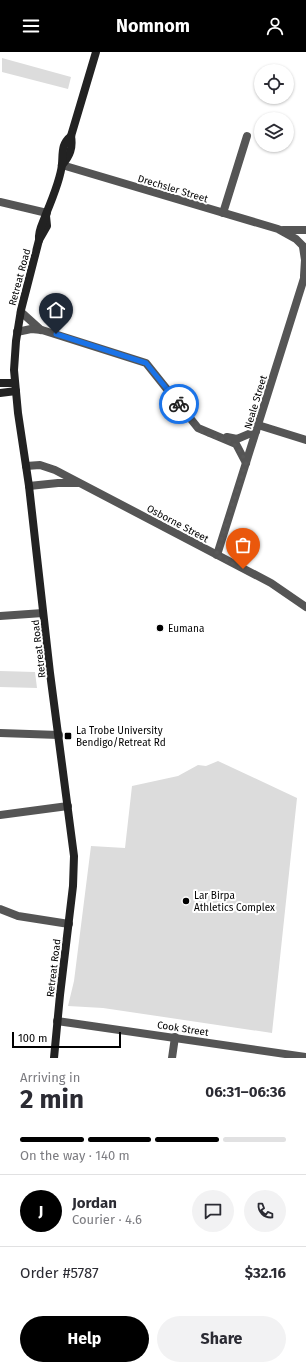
<!DOCTYPE html>
<html lang="en">
<head>
<meta charset="utf-8">
<style>
  body { margin:0; font-family:"Fira Sans",sans-serif; background:#f2f2f3; color:#2b2b33; height:100vh; display:flex; flex-direction:column; font-size:15px; white-space:nowrap }
  * { box-sizing:border-box; margin:0 }
  p { font-size:13px; color:#7c7c81 }
  .icon { flex:none; width:22px; height:22px; fill:none; stroke:currentColor; stroke-width:2; stroke-linecap:round; stroke-linejoin:round }
  .map { position:relative; height:1006px; overflow:hidden }
  .sheet { display:flex; flex-direction:column; background:#fff; flex:1 }
  .sheet>* { flex:none }
  .controls { position:absolute; left:254px; top:12px; display:grid; gap:8px }
  .controls a { display:grid; place-items:center; width:40px; height:40px; border-radius:50%; background:#fff; box-shadow:0 1px 3px #0004; font-size:20px }
  .scale { position:absolute; left:12px; bottom:10px; width:109px; box-sizing:border-box; padding-left:4px; border:2px solid #000; border-top:0; font-size:11px; line-height:14px; white-space:nowrap; color:#000; -webkit-text-stroke:3px #fff; paint-order:stroke }
  .pin { position:absolute; display:grid; place-items:center; width:34px; height:34px; color:#fff; margin:-41px -17px; border-radius:50% 50% 50% 0; rotate:-45deg; box-shadow:0 0 4px #0007 }
  .pin .icon { rotate:45deg }
  .courier { position:absolute; display:grid; place-items:center; width:40px; height:40px; margin:-20px; border:3px solid #1a73e8; border-radius:50%; background:#fff; color:#222; box-shadow:0 1px 5px #0007 }
  .headline em { font-style:normal; font-weight:700 }
  .headline div { display:flex; flex-direction:column-reverse }
  .headline { display:flex; align-items:center; justify-content:space-between; height:68px; padding:0 20px }
  h1 { font-size:26px; font-weight:700; line-height:30px }
  .bar { display:grid; grid-template-columns:repeat(4,1fr); gap:6px 4px; align-content:center; height:48px; padding:0 20px }
  .bar i { height:5px; border-radius:3px; background:#e1e1e2 }
  .bar .selected { background:#000 }
  .bar p { grid-column:span 4 }
  .line { display:flex; align-items:center; gap:10px; padding:0 20px; border-top:1px solid #e1e1e2 }
  .line div { flex:1 }
  .round { display:grid; place-items:center; flex:none; width:42px; height:42px; border-radius:21px; background:#f2f2f3 }
  .action { display:flex; gap:8px; margin-top:auto; padding:8px 20px }
  .action a { flex:1; height:46px; border-radius:24px; background:#000; color:#fff; font-size:16px; font-weight:700; line-height:46px; text-align:center }
  .action a+a { background:#f2f2f3; color:#2b2b33 }
  header { display:flex; justify-content:space-between; align-items:center; height:52px; padding:0 20px; background:#000; color:#fff; font-size:18px; font-weight:700 }
  .map>svg:first-child { display:block }
  .green { fill:#dcdcdc }
  .lines { fill:none; stroke-linecap:round; stroke-linejoin:round }
  .street { stroke:#555; stroke-width:8 }
  .secondary { stroke:#222; stroke-width:8 }
  .done { stroke:#595959; stroke-width:4; stroke-dasharray:0 7.2 }
  .route { stroke:#1a73e8; stroke-width:5 }
  .poi-dot { fill:#000; stroke:#fff; stroke-width:1.5 }
  .labels { text-anchor:middle; stroke-width:4; stroke-linejoin:round; paint-order:stroke }
  .street-label { font-size:10px; fill:#000; stroke:#fff }
  .poi-label { font-size:10px; fill:#000; stroke:#fff; text-anchor:start }
</style>
</head>
<body>
<header><svg class="icon" aria-label="menu" viewBox="0 0 24 24"><path d="M4 6h16M4 12h16M4 18h16"/></svg>Nomnom<svg class="icon" aria-label="person" viewBox="0 0 24 24"><circle cx="12" cy="8" r="4"/><path d="M4 21q1-7 8-7t8 7"/></svg></header>
<div class="map">
<svg width="306" height="1006" viewBox="0 0 306 1006">
  <rect width="100%" height="100%" fill="#fff"/>
  <!-- green -->
  <g class="green">
    <polygon points="2,6 71,25 68,37 2,20"/>
    <polygon points="0,619 35,620 37,636 0,635"/>
    <polygon points="218,709 297,746 272,981 103,956 68,954 74,929 91,794 125,796 132,734 178,724 198,713 206,714"/>
  </g>
  <g class="lines">
    <!-- street -->
    <g class="street">
      <polyline points="62,113 278,177 296,187 303,194"/>
      <polyline points="0,150 47,161"/>
      <polyline points="223,161 247,84"/>
      <polyline points="283,178 306,178"/>
      <polyline points="303,195 305,208 304,224"/>
      <polyline points="21,260 41,278"/>
      <polyline points="17,280 31,277 42,278 146,311 198,376 236,392 246,411"/>
      <polyline points="258,373 306,388"/>
      <polyline points="227,385 237,387 256,379"/>
      <polyline points="26,414 40,413 55,418 271,531 306,555"/>
      <polyline points="29,434 58,431 78,431"/>
      <polyline points="217,503 306,220"/>
      <polyline points="0,564 43,561"/>
      <polyline points="0,681 59,683"/>
      <polyline points="0,763 68,754"/>
      <polyline points="0,857 18,864 69,872"/>
      <polyline points="57,969 306,1005"/>
      <polyline points="172,1006 175,985"/>
    </g>
    <!-- secondary -->
    <g class="secondary">
      <path d="M62,113C70,104 73,96 71,84L96,0"/>
      <polyline points="46,164 47,174 39,188 21,258 16,289 14,318 18,361 29,434 50,621 74,804 73,834 60,943 54,1006"/>
      <path d="M39,188C38,177 43,172 46,162C51,150 61,124 62,112C63,101 61,92 71,84"/>
      <polyline points="0,331 15,331"/>
      <polyline points="0,341 16,339"/>
    </g>
  </g>
  <g class="lines">
    <!-- done -->
    <path class="done" d="M179,352C186,360 192,374 201,379C225,392 233,381 246,411L216,503L243,517"/>
    <!-- route -->
    <polyline class="route" points="56,282 146,311 179,352"/>
  </g>
  <!-- markers -->
  <g class="poi-dot">
    <circle cx="160" cy="576" r="4"/>
    <rect x="64" y="680" width="8" height="8" rx="2"/>
    <circle cx="186" cy="849" r="4"/>
  </g>
  <g class="labels">
    <!-- street labels -->
    <g class="street-label">
      <text transform="translate(173 136) rotate(17)" y="4">Drechsler Street</text>
      <text transform="translate(19 225) rotate(-75)" y="4">Retreat Road</text>
      <text transform="translate(255 350) rotate(-73)" y="4">Neale Street</text>
      <text transform="translate(178 471) rotate(28)" y="4">Osborne Street</text>
      <text transform="translate(38 597) rotate(-97)" y="4">Retreat Road</text>
      <text transform="translate(53 916) rotate(-83)" y="4">Retreat Road</text>
      <text transform="translate(183 976) rotate(9)" y="4">Cook Street</text>
    </g>
    <!-- poi labels -->
    <g class="poi-label">
      <text x="168" y="580">Eumana</text>
      <text x="76" y="682">La Trobe University<tspan x="76" dy="12">Bendigo/Retreat Rd</tspan></text>
      <text x="194" y="847">Lar Birpa<tspan x="194" dy="12">Athletics Complex</tspan></text>
    </g>
  </g>
</svg>
<div class="controls">
<a><svg class="icon" aria-label="locate" viewBox="0 0 24 24"><circle cx="12" cy="12" r="6"/><path d="M12 2v4M12 18v4M2 12h4M18 12h4"/></svg></a>
<a><svg class="icon" aria-label="layers" viewBox="0 0 24 24"><path d="M12 4l9 5-9 5-9-5zM3 14l9 5 9-5"/></svg></a>
</div>
<div class="scale">100 m</div>
<div class="pin" style="left:243px;top:517px;background:#ea580c"><svg class="icon" aria-label="bag" viewBox="0 0 24 24"><path d="M5 8h14l-1 12H6zM9 8a3 3 0 0 1 6 0"/></svg></div>
<div class="pin" style="left:56px;top:282px;background:#1f2937"><svg class="icon" aria-label="home" viewBox="0 0 24 24"><path d="M3 11l9-7 9 7M6 9v11h12V9"/></svg></div>
<div class="courier" style="left:179px;top:352px"><svg class="icon" aria-label="bike" viewBox="0 0 24 24"><circle cx="6" cy="16" r="4"/><circle cx="18" cy="16" r="4"/><path d="M6 16l4-8h5l3 8M10 8l3 8H6M13 5h3"/></svg></div>
</div>
<section class="sheet">
<div class="headline"><div><h1>2 min</h1><p>Arriving in</p></div><em>06:31–06:36</em></div>
<div class="bar"><i class="selected"></i><i class="selected"></i><i class="selected"></i><i></i><p>On the way · 140 m</p></div>
<div class="line" style="height:72px"><b class="round" style="background:#000;color:#fff">J</b><div><b>Jordan</b><p>Courier · 4.6</p></div><a class="round"><svg class="icon" aria-label="chat" viewBox="0 0 24 24"><path d="M4 5h16v11H9l-5 4z"/></svg></a><a class="round"><svg class="icon" aria-label="phone" viewBox="0 0 24 24"><path d="M5 4h4l2 5-3 2q2 4 5 5l2-3 5 2v4C11 20 4 13 5 4z"/></svg></a></div>
<div class="line" style="height:52px"><div>Order #5787</div><b>$32.16</b></div>
<div class="action"><a>Help</a><a>Share</a></div>
</section>
</body>
</html>
